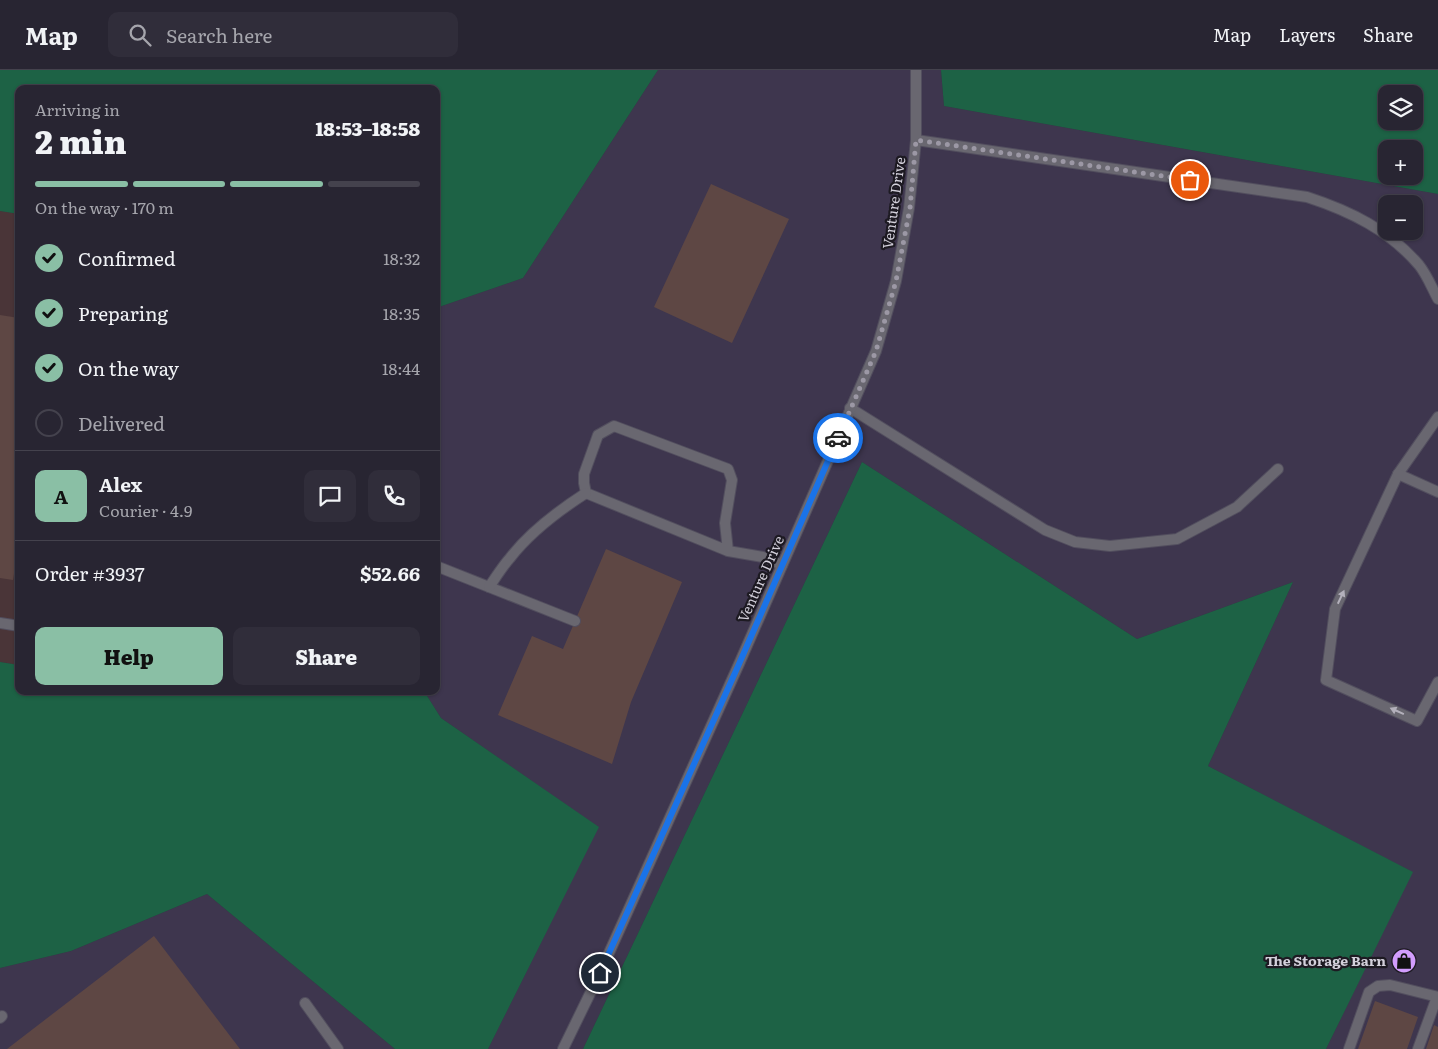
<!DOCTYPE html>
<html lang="en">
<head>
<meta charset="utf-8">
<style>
  body { margin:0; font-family:Literata,serif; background:#302d3a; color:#f1f3f6; height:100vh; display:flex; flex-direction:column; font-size:19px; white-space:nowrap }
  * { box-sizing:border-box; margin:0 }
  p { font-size:16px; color:#a5a5ac }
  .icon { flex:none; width:28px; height:28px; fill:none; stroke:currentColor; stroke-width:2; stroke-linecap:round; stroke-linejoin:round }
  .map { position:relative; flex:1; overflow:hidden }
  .details { position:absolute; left:15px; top:15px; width:425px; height:610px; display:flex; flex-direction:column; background:#282532; border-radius:10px; box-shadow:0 1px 4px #0004,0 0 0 1px #44424d }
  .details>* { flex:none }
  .fabs { position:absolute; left:1378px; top:15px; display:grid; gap:10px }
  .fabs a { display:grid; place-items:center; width:45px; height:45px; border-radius:10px; background:#282532; box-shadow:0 1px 4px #0004,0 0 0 1px #44424d; font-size:25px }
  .pin { position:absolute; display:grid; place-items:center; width:42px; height:42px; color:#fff; margin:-21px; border:2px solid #fff; border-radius:50%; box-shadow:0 1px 5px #0007 }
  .courier { position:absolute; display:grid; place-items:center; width:50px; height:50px; margin:-25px; border:4px solid #1a73e8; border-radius:50%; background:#fff; color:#222; box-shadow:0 1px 6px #0007 }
  .summary em { font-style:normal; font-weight:800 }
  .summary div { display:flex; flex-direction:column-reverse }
  .summary { display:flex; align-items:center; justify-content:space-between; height:85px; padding:0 20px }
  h1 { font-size:32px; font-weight:800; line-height:38px }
  .bar { display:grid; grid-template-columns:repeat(4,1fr); gap:8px 5px; align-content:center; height:60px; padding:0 20px }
  .bar i { height:6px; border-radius:4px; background:#44424d }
  .bar .on { background:#8abfa5 }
  .bar p { grid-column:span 4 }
  .line { display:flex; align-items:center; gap:12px; padding:0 20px; border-top:1px solid #44424d }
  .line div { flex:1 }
  .round { display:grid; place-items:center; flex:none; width:52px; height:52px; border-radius:10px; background:#302d3a }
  ol { padding:0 20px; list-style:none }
  li { display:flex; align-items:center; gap:15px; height:55px }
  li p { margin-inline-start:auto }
  li .icon { padding:5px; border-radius:50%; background:#8abfa5; color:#111; stroke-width:4 }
  li:last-child { color:#a5a5ac }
  li i { width:28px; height:28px; border:2px solid #44424d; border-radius:50% }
  .action { display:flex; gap:10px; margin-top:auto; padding:10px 20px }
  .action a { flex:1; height:58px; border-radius:10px; background:#8abfa5; color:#111; font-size:20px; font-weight:800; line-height:58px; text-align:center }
  .action a+a { background:#302d3a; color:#f1f3f6 }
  header { display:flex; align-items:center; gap:30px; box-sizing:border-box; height:70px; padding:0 25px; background:#282532; border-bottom:1px solid #44424d }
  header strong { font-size:24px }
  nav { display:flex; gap:28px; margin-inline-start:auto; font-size:18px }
  .search { width:350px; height:45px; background:#302d3a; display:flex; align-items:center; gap:12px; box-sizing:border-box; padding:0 18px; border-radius:10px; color:#a5a5ac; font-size:19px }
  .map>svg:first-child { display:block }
  .built { fill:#3e364e; fill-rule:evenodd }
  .industrial { fill:#4a3538 }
  .green { fill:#1d6245; fill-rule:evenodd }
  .building { fill:#5e4744 }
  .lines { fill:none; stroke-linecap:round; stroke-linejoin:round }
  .lane-casing { stroke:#524e5e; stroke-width:12 }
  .street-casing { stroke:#524e5e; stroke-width:12 }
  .lane { stroke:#696770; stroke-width:10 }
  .street { stroke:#696770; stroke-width:10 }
  .oneway { fill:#b3b0bb }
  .done { stroke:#9c98a5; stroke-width:5; stroke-dasharray:0 9 }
  .route { stroke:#1a73e8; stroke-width:6 }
  .labels { text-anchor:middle; stroke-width:4.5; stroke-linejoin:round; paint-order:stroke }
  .street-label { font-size:14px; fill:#d3d0db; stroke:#1d1a22 }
  .poi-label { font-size:14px; font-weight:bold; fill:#d3d0db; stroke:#1d1a22; text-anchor:end }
</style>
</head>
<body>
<header>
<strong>Map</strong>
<div class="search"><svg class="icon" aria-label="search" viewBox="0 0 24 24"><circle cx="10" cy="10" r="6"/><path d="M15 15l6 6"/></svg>Search here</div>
<nav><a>Map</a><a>Layers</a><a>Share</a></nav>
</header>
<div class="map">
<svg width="1438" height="979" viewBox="0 0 1438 979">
  <rect width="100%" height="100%" fill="#363142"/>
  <!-- built -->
  <g class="built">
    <path d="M658,0H941L944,36L1438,124V979H1326L1412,802L1208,696L1293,512L1137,569L862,392L583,979H488L598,757L441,648L424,621H436V238L523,208ZM1386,134H1414V161H1386Z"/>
    <polygon points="207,824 395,979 0,979 0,898 71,881"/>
  </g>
  <!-- industrial -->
  <polygon class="industrial" points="0,141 19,144 19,595 0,592"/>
  <!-- green -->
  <g class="green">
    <polygon points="0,0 658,0 523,208 436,238 436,19 19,19 19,144 0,141"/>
    <path d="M941,0H1438V124L944,36ZM1386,24H1414V51H1386ZM1386,79H1414V106H1386Z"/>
    <polygon points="862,392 1137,569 1293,512 1208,696 1413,802 1326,979 583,979"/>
    <polygon points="0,592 19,595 19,621 424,621 441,648 599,757 488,979 395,979 207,824 71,881 0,898"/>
  </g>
  <!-- building -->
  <g class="building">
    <polygon points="711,114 789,149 732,273 654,237"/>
    <polygon points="0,245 19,248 19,472 13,510 0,508"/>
    <polygon points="606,479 682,512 631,632 612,694 498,645 532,566 563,579"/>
    <polygon points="154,866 240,979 7,979"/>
    <polygon points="1375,931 1418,947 1407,979 1358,979"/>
    <polygon points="1434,955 1438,957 1438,979 1426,979"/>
  </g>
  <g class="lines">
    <defs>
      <g id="lane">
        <path d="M916,70L1307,127C1350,141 1389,160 1419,195C1427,205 1432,218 1438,229"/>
        <polyline points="850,338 1045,460 1075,472 1110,476 1177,469 1237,437 1278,399"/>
        <polyline points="1438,347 1398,404 1335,539 1326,610 1417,651 1438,612"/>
        <polyline points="1398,404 1438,422"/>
        <polyline points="728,481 586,423 584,413 584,404 598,365 614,356 728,399 732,410 725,453 728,481 763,487 782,495"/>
        <polyline points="436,496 575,551"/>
        <path d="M489,517C496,507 502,497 510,488C530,462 558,441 586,423"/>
        <polyline points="0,553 19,556"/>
        <polyline points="305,933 338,979"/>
        <polyline points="0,948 2,946"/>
        <polyline points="1349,979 1369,922 1378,916 1390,915 1438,927"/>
        <polyline points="1418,979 1437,927"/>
      </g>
      <polyline id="street" points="563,979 600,903 739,594 876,281 896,211 909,138 916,70 916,0"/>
    </defs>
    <!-- lane casing -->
    <use href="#lane" class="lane-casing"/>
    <!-- street casing -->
    <use href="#street" class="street-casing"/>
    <!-- lane -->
    <use href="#lane" class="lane"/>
    <!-- street -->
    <use href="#street" class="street"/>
  </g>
  <!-- one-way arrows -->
  <defs><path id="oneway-solid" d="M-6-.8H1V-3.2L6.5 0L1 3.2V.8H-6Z" transform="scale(1.25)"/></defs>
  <g class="oneway">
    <use href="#oneway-solid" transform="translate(1341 527) rotate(-65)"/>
    <use href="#oneway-solid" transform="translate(1397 641) rotate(-156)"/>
  </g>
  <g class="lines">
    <!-- done -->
    <polyline class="done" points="838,368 876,281 896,211 910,138 916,70 1190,110"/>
    <!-- route -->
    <polyline class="route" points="600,903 739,594 838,368"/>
  </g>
  <!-- icons -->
  <defs>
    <symbol id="shop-disc" viewBox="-11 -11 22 22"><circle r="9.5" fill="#d29dfd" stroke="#1d1a22"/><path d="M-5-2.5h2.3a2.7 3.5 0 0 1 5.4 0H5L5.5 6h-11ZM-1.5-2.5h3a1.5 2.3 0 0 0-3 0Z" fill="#111"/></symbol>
  </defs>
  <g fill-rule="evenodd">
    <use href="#shop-disc" x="1390" y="877" width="28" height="28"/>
  </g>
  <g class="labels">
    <!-- street labels -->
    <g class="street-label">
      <text transform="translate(894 133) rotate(-82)" y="5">Venture Drive</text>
      <text transform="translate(761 509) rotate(-66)" y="5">Venture Drive</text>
    </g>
    <!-- poi labels -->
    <g class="poi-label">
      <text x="1386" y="896">The Storage Barn</text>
    </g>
  </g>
</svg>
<div class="fabs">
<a><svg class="icon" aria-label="layers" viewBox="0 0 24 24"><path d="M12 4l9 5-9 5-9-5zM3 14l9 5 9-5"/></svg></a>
<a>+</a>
<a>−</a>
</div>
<div class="pin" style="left:1190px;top:110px;background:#ea580c"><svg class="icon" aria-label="bag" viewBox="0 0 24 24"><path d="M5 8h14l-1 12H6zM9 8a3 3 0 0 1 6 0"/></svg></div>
<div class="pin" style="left:600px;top:903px;background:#1f2937"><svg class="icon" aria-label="home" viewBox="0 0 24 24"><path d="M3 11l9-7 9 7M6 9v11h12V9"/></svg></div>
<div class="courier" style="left:838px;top:368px"><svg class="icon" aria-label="car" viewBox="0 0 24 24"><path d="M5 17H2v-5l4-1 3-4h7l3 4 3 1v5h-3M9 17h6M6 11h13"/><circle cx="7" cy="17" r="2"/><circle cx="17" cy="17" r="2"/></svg></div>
<section class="details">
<div class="summary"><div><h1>2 min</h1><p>Arriving in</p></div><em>18:53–18:58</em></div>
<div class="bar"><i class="on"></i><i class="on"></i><i class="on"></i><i></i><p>On the way · 170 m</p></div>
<ol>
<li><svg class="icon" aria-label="check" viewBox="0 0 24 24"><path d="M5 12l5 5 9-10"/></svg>Confirmed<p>18:32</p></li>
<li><svg class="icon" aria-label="check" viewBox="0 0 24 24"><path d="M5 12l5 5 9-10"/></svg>Preparing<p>18:35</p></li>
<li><svg class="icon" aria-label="check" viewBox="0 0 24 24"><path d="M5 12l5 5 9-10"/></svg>On the way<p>18:44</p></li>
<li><i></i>Delivered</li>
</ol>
<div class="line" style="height:90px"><b class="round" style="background:#8abfa5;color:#111">A</b><div><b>Alex</b><p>Courier · 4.9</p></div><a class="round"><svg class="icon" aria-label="chat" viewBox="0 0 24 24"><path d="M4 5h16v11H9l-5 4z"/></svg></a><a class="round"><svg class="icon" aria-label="phone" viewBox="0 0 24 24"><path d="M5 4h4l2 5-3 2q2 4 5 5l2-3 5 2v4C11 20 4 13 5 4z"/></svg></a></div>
<div class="line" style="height:65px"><div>Order #3937</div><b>$52.66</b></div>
<div class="action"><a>Help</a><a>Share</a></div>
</section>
</div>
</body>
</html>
